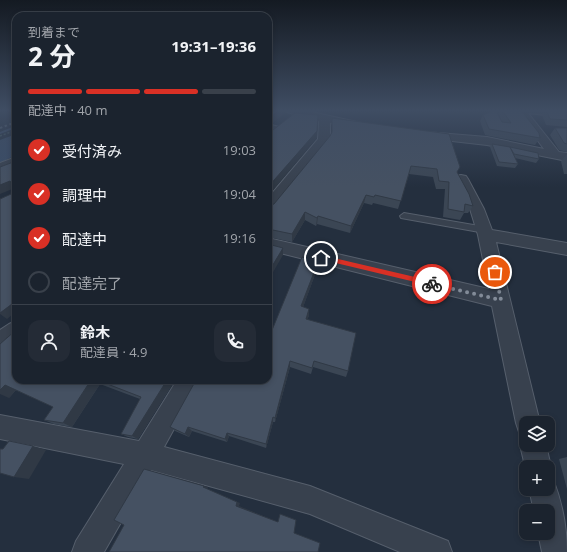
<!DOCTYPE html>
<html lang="ja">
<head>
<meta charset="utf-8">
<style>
  body { margin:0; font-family:"Open Sans","Noto Sans JP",sans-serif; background:#242b36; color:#f1f3f6; height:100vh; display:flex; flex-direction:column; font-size:15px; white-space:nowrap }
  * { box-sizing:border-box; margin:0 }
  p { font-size:13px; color:#a0a4aa }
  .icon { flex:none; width:22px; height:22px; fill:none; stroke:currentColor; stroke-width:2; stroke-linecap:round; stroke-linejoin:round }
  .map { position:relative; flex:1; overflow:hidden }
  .panel { position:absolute; left:12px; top:12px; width:260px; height:372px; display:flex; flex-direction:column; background:#1b232e; border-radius:12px; box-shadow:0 2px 6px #0003,0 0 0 1px #39404a }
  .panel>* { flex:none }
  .buttons { position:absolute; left:519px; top:416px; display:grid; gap:8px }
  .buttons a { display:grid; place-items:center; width:36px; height:36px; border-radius:8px; background:#1b232e; box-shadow:0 2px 6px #0003,0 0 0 1px #39404a; font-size:20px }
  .pin { position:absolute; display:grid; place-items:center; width:34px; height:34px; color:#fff; margin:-17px; border:2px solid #fff; border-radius:50%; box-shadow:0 1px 4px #0007 }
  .courier { position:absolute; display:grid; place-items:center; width:40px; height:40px; margin:-20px; border:3px solid #d93025; border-radius:50%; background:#fff; color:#222; box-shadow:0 1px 5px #0007 }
  .headline em { font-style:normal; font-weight:700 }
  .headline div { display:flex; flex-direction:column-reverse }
  .headline { display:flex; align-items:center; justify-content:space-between; height:68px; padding:0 16px }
  h1 { font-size:26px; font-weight:700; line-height:30px }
  .bar { display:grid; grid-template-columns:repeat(4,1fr); gap:6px 4px; align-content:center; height:48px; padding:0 16px }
  .bar i { height:5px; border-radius:3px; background:#39404a }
  .bar .current { background:#d93025 }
  .bar p { grid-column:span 4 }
  .line { display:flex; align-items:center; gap:10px; padding:0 16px; border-top:1px solid #39404a }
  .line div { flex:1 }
  .round { display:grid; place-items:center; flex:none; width:42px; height:42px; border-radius:12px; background:#242b36 }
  ol { padding:0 16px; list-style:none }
  li { display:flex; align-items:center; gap:12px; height:44px }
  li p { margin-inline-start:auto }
  li .icon { padding:4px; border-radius:50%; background:#d93025; color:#fff; stroke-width:4 }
  li:last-child { color:#a0a4aa }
  li i { width:22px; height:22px; border:2px solid #39404a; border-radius:50% }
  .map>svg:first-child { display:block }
  .water { fill:#394c67 }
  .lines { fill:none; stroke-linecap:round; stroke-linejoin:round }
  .stream { fill:#394c67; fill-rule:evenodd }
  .service-casing { stroke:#565f6c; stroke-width:2 }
  .minor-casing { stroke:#565f6c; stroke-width:2 }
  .path { stroke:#44595c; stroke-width:1.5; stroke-dasharray:2 2; stroke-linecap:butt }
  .service { fill:#38414e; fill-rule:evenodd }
  .minor { fill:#38414e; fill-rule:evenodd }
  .rail { stroke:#5a6575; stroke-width:2; stroke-dasharray:2.5 2.5; stroke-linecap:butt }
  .wall { fill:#3b4654 }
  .shaded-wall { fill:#303945 }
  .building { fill:#455162; stroke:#303945 }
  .route { fill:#d93025 }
  .done { stroke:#828b98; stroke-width:4; stroke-dasharray:0 7.2 }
</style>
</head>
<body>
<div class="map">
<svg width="567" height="552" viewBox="0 0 567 552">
  <rect width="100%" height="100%" fill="#242f3e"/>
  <!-- water -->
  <polygon class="water" points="16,134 16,155 0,163 0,140"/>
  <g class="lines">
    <!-- stream -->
    <polygon class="stream" points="15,126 16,126 16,128 0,134 0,132"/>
    <defs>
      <polygon id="service" points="404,213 485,227 489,230 485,233 401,218 400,216"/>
      <g id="minor">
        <polygon points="286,110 303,110 361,123 363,125 357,128 330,123 330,140 328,143 273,211 268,213 268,198 318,139 319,121 287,112"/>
        <polygon points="515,110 559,111 560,113 559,115 555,116 528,113 559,152 567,153 567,161 487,145 426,138 422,137 420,135 422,133 426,132 487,137 544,149"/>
        <polygon points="268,124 279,127 281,129 279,131 275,132 268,131"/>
        <polygon points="16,157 16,166 0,172 0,163"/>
        <polygon points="461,175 466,176 468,179 484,209 492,230 567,243 567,255 496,242 540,423 526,423 526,435 519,432 516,423 492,306 268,250 268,238 489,289 478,235 470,209 454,179 456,176"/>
        <polygon points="16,321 16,342 7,349 0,352 0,330 9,324"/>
        <polygon points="177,380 201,380 164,447 310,486 448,541 452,552 400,552 310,514 151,470 104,552 72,552 76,541 124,464 0,439 0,415 139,441"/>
        <polygon points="526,435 526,445 546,445 551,467 548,475 548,467 526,467 526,470 520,445 524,436"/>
        <path d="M548,477L553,479C562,502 567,527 567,552H542L538,533H548V511H534L529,489H548Z"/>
      </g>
    </defs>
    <!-- service casing -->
    <use href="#service" class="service-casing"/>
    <!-- minor casing -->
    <use href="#minor" class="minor-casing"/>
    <!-- path -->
    <polyline class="path" points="0,136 16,130"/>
    <!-- service -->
    <use href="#service" class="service"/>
    <!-- minor -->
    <use href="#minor" class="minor"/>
    <!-- rail -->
    <polyline class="rail" points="0,128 16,122"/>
  </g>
  <!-- wall -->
  <g class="wall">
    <polygon points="498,110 521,110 540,138 535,145 485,135 480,121 483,115 497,112"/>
    <polygon points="546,110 566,110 567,111 567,127 546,125 542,115"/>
    <polygon points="332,118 457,173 473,206 468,213 464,213 460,220 443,217 445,189 436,189 433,177 409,174 398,209 373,203 372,205 364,203 350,233 317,224 316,226 305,220 292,242 268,237 268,206 274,204 330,136 332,134"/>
    <polygon points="555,128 567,128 567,152 559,150 550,135"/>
    <polygon points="492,144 510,147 539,159 536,163 515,158 518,164 515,168 497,166 490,147"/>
    <polygon points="566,155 567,155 567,174 564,174 561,161"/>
    <polygon points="317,269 303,307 309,316 307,319 348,371 346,377 313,367 311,374 290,367 275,422 273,422 266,448 229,436 227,442 192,431 189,437 175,431 170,427 268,380 270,335"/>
    <polygon points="16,380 175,380 138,439 128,437 121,434 140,399 100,384 72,427 54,424 44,420 53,407 16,390 9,398"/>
    <polygon points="567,457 567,489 559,459"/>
  </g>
  <!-- shaded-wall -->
  <g class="shaded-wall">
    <polygon points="279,110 286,110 286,112 268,127 268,119"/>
    <polygon points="317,131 317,138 268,196 268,187"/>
    <polygon points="10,181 15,188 0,194 0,185"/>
    <polygon points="366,195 364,203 350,233 351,226"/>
    <polygon points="305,212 305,220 292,242 292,234"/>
    <polygon points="318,216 317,224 316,226 317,218"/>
    <polygon points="283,248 283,255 268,281 268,273"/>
    <polygon points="318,262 317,269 301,313 301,306"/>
    <polygon points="16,301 16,312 7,319 0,314 0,313"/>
    <polygon points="309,309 309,316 305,325 306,319"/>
    <polygon points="290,361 290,367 275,422 275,418"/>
    <polygon points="91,380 95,380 100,384 72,427 63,423"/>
    <polygon points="167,380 175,380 138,439 132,436"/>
    <polygon points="5,385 16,390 9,398 0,394 0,390"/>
    <polygon points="273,417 273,422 266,448 266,444"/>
    <polygon points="188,427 192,431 189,437 185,434"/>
    <polygon points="227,433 229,436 227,442 225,439"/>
    <polygon points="33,446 46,450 29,479 14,477"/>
    <polygon points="204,486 208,487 207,489 240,503 239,506 278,522 236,506 203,487"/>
  </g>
  <!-- building -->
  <g class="building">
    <polygon points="268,110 279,110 268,119"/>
    <polygon points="494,110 496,110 502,122 511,123 502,110 521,110 539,133 540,138 489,129 483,115"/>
    <polygon points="546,110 566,110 567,111 567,120 550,119"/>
    <polygon points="295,113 318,115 317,131 268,187 268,131 273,130"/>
    <polygon points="332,118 449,134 460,167 457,172 469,194 473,206 465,204 464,212 448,209 449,182 439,181 437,169 411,166 401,201 375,195 374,197 366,195 351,226 318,216 317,218 305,212 292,234 268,229 268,206 274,204 330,136 332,132"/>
    <polygon points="555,128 567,128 567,144 564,143"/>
    <polygon points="492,144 510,147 518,164 499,162"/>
    <polygon points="510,147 538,153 539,159 514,154"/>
    <polygon points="16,161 16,301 0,313 0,199 11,194 12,183 10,181 0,185 0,167"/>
    <polygon points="268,244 283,248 268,273"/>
    <polygon points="302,257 318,262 301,306 309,309 306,319 356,333 348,371 314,361 312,368 290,361 275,418 273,417 266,444 227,433 225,439 188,427 185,434 170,427 196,380 268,380 268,334 270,335"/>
    <polygon points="16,330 16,380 91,380 63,423 44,420 53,407 5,385 0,390 0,344"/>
    <polygon points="97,380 167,380 132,436 121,434 141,397"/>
    <polygon points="9,441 33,446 14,477 0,473 0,449 3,449"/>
    <polygon points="144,469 204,486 203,487 237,502 236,506 278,522 280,514 296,520 294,533 320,543 318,552 109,552 124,525 114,520"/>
  </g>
  <!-- sky -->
  <linearGradient id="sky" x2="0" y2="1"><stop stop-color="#141a22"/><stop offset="0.59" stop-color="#3f4d63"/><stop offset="1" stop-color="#3f4d63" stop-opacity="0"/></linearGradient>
  <rect width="567" height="187" fill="url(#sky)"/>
  <!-- route -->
  <polygon class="route" points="321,255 432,281 436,284 432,286 319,259 319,256"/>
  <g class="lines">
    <!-- done -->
    <polyline class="done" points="432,284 501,300 495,272"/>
  </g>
</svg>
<div class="buttons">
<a><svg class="icon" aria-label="layers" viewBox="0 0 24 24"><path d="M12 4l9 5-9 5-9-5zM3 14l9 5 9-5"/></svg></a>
<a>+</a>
<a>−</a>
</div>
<div class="pin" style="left:495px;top:272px;background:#ea580c"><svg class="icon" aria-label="bag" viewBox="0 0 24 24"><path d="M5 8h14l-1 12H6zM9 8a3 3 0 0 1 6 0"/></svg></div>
<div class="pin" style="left:321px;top:258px;background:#1f2937"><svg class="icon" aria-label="home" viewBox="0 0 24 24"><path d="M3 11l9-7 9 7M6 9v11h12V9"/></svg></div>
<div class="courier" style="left:432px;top:284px"><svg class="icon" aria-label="bike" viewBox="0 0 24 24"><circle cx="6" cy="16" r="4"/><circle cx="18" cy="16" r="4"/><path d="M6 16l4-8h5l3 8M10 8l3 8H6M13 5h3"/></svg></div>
<section class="panel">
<div class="headline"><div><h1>2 分</h1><p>到着まで</p></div><em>19:31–19:36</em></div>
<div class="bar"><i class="current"></i><i class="current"></i><i class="current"></i><i></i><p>配達中 · 40 m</p></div>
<ol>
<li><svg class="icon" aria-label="check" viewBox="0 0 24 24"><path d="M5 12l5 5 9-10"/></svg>受付済み<p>19:03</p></li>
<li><svg class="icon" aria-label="check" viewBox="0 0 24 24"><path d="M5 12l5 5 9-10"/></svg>調理中<p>19:04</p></li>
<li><svg class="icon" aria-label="check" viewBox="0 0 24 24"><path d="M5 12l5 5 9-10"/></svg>配達中<p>19:16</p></li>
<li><i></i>配達完了</li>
</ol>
<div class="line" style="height:72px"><a class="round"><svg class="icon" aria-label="person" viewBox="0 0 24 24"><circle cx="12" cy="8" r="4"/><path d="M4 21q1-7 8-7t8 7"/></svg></a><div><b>鈴木</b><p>配達員 · 4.9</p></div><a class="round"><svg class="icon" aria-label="phone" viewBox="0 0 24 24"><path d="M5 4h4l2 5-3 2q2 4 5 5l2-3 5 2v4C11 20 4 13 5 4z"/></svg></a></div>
</section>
</div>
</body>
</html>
